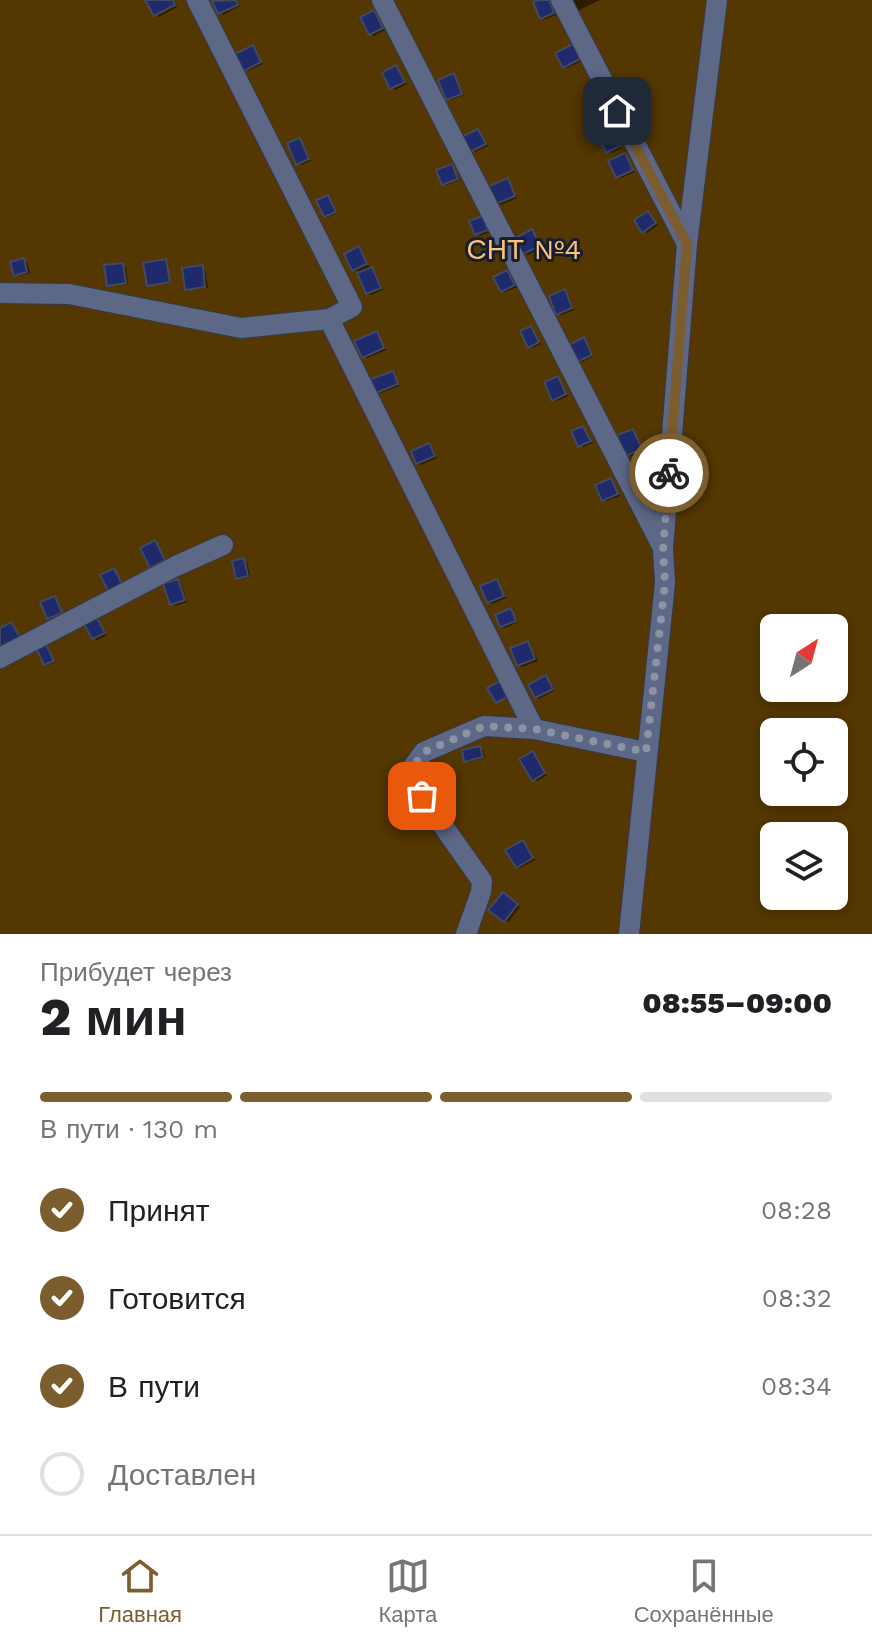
<!DOCTYPE html>
<html lang="ru">
<head>
<meta charset="utf-8">
<style>
  body { margin:0; font-family:"Work Sans",sans-serif; background:#f2f2f2; color:#202124; height:100vh; display:flex; flex-direction:column; font-size:30px; white-space:nowrap }
  * { box-sizing:border-box; margin:0 }
  p { font-size:26px; color:#757577 }
  .icon { flex:none; width:44px; height:44px; fill:none; stroke:currentColor; stroke-width:2; stroke-linecap:round; stroke-linejoin:round }
  .map { position:relative; height:934px; overflow:hidden }
  .panel { display:flex; flex-direction:column; background:#fff; flex:1 }
  .panel>* { flex:none }
  .needle { width:52px; rotate:36deg }
  .controls { position:absolute; left:760px; top:614px; display:grid; gap:16px }
  .controls a { display:grid; place-items:center; width:88px; height:88px; border-radius:12px; background:#fff; box-shadow:0 4px 12px #0003; font-size:40px }
  .pin { position:absolute; display:grid; place-items:center; width:68px; height:68px; color:#fff; margin:-34px; border-radius:16px; box-shadow:0 4px 12px #0006 }
  .courier { position:absolute; display:grid; place-items:center; width:80px; height:80px; margin:-40px; border:6px solid #7c5e2e; border-radius:50%; background:#fff; color:#222; box-shadow:0 2px 10px #0007 }
  .summary em { font-style:normal; font-weight:800 }
  .summary div { display:flex; flex-direction:column-reverse }
  .summary { display:flex; align-items:center; justify-content:space-between; height:136px; padding:0 40px }
  h1 { font-size:52px; font-weight:800; line-height:60px }
  .bar { display:grid; grid-template-columns:repeat(4,1fr); gap:12px 8px; align-content:center; height:96px; padding:0 40px }
  .bar i { height:10px; border-radius:6px; background:#e0e0e0 }
  .bar .current { background:#7c5e2e }
  .bar p { grid-column:span 4 }
  ol { padding:0 40px; list-style:none }
  li { display:flex; align-items:center; gap:24px; height:88px }
  li p { margin-inline-start:auto }
  li .icon { padding:8px; border-radius:50%; background:#7c5e2e; color:#fff; stroke-width:4 }
  li:last-child { color:#757577 }
  li i { width:44px; height:44px; border:4px solid #e0e0e0; border-radius:50% }
  .dock { display:flex; justify-content:space-around; align-items:center; height:112px; border-top:2px solid #e0e0e0; background:#fff; font-size:22px; color:#757577 }
  .dock a { display:grid; justify-items:center; gap:4px }
  .dock .current { color:#7c5e2e }
  .map>svg:first-child { display:block }
  .green { fill:#543701; fill-rule:evenodd }
  .shadow { fill:#0007 }
  .building { fill:#1f2a6c; stroke:#424a61; stroke-width:2 }
  .lines { fill:none; stroke-linecap:round; stroke-linejoin:round }
  .minor-casing { stroke:#343a4e; stroke-width:22 }
  .minor { stroke:#5d6786; stroke-width:20 }
  .done { stroke:#8d93a3; stroke-width:8; stroke-dasharray:0 14.4 }
  .route { stroke:#7c5e2e; stroke-width:10 }
  .labels { text-anchor:middle; stroke-width:6; stroke-linejoin:round; paint-order:stroke }
  .park-label { font-size:28px; fill:#fbc475; stroke:#171d32 }
</style>
</head>
<body>
<div class="map">
<svg width="872" height="934" viewBox="0 0 872 934">
  <rect width="100%" height="100%" fill="#171d32"/>
  <!-- green -->
  <path class="green" d="M0,0H872V934H0ZM774,628H834V688H774ZM774,732H834V792H774ZM774,836H834V896H774Z"/>
  <!-- shadow -->
  <g class="shadow">
    <polygon points="147,0 174,0 177,7 159,17"/>
    <polygon points="218,0 237,0 240,6 223,15 215,2"/>
    <polygon points="545,0 551,1 556,15 545,19 541,17"/>
    <polygon points="570,0 600,0 577,11"/>
    <polygon points="374,13 385,30 374,36 370,34"/>
    <polygon points="573,46 582,61 567,68 564,66"/>
    <polygon points="252,47 263,64 248,71 245,69"/>
    <polygon points="396,67 407,84 395,90 392,88"/>
    <polygon points="454,76 464,95 451,100 448,98"/>
    <polygon points="478,131 488,146 475,152 472,150"/>
    <polygon points="614,137 622,148 611,153 608,151"/>
    <polygon points="300,140 311,161 301,165 298,163"/>
    <polygon points="625,155 635,172 621,178 618,177"/>
    <polygon points="452,166 460,180 447,185 443,183"/>
    <polygon points="507,180 517,198 501,205 498,203"/>
    <polygon points="328,197 338,213 328,217 325,216"/>
    <polygon points="648,213 658,225 647,233 644,231"/>
    <polygon points="485,220 490,232 480,236 476,234"/>
    <polygon points="532,232 542,248 528,255 525,253"/>
    <polygon points="359,249 370,268 375,271 383,290 371,295 367,293 358,271 354,270"/>
    <polygon points="23,261 27,262 30,273 19,276 15,274"/>
    <polygon points="122,265 126,267 128,284 108,285"/>
    <polygon points="202,268 205,269 208,288 187,288"/>
    <polygon points="507,272 517,287 505,292 502,290"/>
    <polygon points="564,292 574,310 561,315 558,313"/>
    <polygon points="531,328 541,344 532,348 529,346"/>
    <polygon points="377,334 386,350 367,358 363,356"/>
    <polygon points="584,340 594,356 582,362 579,360"/>
    <polygon points="393,373 400,386 381,393 378,392"/>
    <polygon points="558,378 568,396 557,401 554,399"/>
    <polygon points="583,428 593,443 583,447 580,445"/>
    <polygon points="633,431 644,451 631,456 628,455"/>
    <polygon points="429,445 437,458 421,465 418,463"/>
    <polygon points="611,480 620,496 607,501 604,500"/>
    <polygon points="243,560 247,562 250,577 241,579 238,577"/>
    <polygon points="178,581 181,583 187,602 175,606 172,604"/>
    <polygon points="497,582 506,598 492,604 489,602"/>
    <polygon points="54,598 64,615 52,620 49,618"/>
    <polygon points="511,610 518,622 505,628 502,626"/>
    <polygon points="96,618 107,635 97,640 94,638"/>
    <polygon points="528,643 538,661 522,667 519,665"/>
    <polygon points="46,646 56,662 48,665 45,664"/>
    <polygon points="546,677 555,690 539,699 536,697"/>
    <polygon points="480,748 483,750 485,758 469,762 466,760"/>
    <polygon points="533,754 547,775 537,781 533,779"/>
    <polygon points="445,776 457,791 445,799 442,797"/>
    <polygon points="523,842 535,860 520,868 517,866"/>
    <polygon points="506,896 520,907 508,922 505,920"/>
  </g>
  <!-- building -->
  <g class="building">
    <polygon points="145,0 173,0 175,5 154,16"/>
    <polygon points="236,0 238,5 218,14 212,1"/>
    <polygon points="539,0 549,0 554,13 540,19 533,2"/>
    <polygon points="374,10 383,28 369,35 360,17"/>
    <polygon points="573,44 580,59 563,68 555,53"/>
    <polygon points="253,45 261,62 244,71 235,54"/>
    <polygon points="396,65 405,82 390,89 382,73"/>
    <polygon points="454,73 462,94 446,100 438,80"/>
    <polygon points="478,129 486,144 470,152 463,136"/>
    <polygon points="614,135 620,146 606,153 601,142"/>
    <polygon points="300,138 309,159 296,165 287,143"/>
    <polygon points="625,153 633,170 616,178 608,161"/>
    <polygon points="452,164 458,179 442,185 436,170"/>
    <polygon points="508,178 515,196 496,204 489,186"/>
    <polygon points="328,195 336,212 324,217 316,200"/>
    <polygon points="648,211 656,223 642,233 634,220"/>
    <polygon points="482,216 488,230 475,235 469,221"/>
    <polygon points="532,229 540,246 523,254 515,238"/>
    <polygon points="359,246 367,264 352,271 344,254"/>
    <polygon points="24,258 27,272 14,276 10,262"/>
    <polygon points="166,259 170,282 147,286 143,263"/>
    <polygon points="123,263 126,283 107,286 104,265"/>
    <polygon points="203,265 205,287 185,290 182,268"/>
    <polygon points="372,267 381,288 366,294 357,273"/>
    <polygon points="507,270 515,285 501,292 493,277"/>
    <polygon points="565,289 572,308 556,315 549,296"/>
    <polygon points="531,326 539,342 528,348 520,331"/>
    <polygon points="377,331 384,348 362,358 354,341"/>
    <polygon points="584,337 592,355 577,362 569,345"/>
    <polygon points="393,371 398,384 376,393 371,379"/>
    <polygon points="558,376 566,394 552,401 544,382"/>
    <polygon points="583,426 591,441 578,447 571,431"/>
    <polygon points="633,429 642,449 626,456 617,435"/>
    <polygon points="429,443 435,456 416,464 411,451"/>
    <polygon points="611,478 618,494 602,501 595,485"/>
    <polygon points="155,540 165,560 150,568 140,548"/>
    <polygon points="244,558 248,576 236,579 232,561"/>
    <polygon points="114,568 122,584 108,591 100,575"/>
    <polygon points="178,579 185,600 170,605 163,584"/>
    <polygon points="497,579 504,596 487,603 480,586"/>
    <polygon points="55,596 62,613 47,619 40,602"/>
    <polygon points="511,608 516,621 500,627 495,615"/>
    <polygon points="96,616 105,633 92,639 83,622"/>
    <polygon points="11,622 20,637 0,648 0,628"/>
    <polygon points="528,641 535,659 517,666 510,648"/>
    <polygon points="46,644 54,661 44,665 36,648"/>
    <polygon points="546,675 553,689 535,698 528,685"/>
    <polygon points="500,681 509,696 496,703 487,688"/>
    <polygon points="480,746 483,757 464,762 462,750"/>
    <polygon points="533,751 545,773 532,781 519,759"/>
    <polygon points="445,774 455,789 441,798 431,784"/>
    <polygon points="523,840 533,858 516,868 505,850"/>
    <polygon points="503,892 518,904 504,922 488,910"/>
  </g>
  <g class="lines">
    <defs>
      <g id="minor">
        <polyline points="197,0 352,307 329,319 534,729 646,752"/>
        <polyline points="382,0 663,548"/>
        <polyline points="561,0 687,244"/>
        <polyline points="0,293 69,294 241,328 329,319"/>
        <polyline points="0,658 176,566 223,545"/>
        <polyline points="466,934 481,892 482,881 407,775 424,752 484,726 534,729"/>
        <polyline points="629,934 665,583 663,549 687,244 717,0"/>
      </g>
    </defs>
    <!-- minor casing -->
    <use href="#minor" class="minor-casing"/>
    <!-- minor -->
    <use href="#minor" class="minor"/>
  </g>
  <g class="lines">
    <!-- done -->
    <polyline class="done" points="422,796 407,775 424,752 484,726 534,729 646,752 665,583 663,549 669,473"/>
    <!-- route -->
    <polyline class="route" points="617,111 687,244 669,473"/>
  </g>
  <g class="labels">
    <!-- park labels -->
    <g class="park-label">
      <text x="524" y="259">СНТ №4</text>
    </g>
  </g>
</svg>
<div class="controls">
<a><svg class="needle" viewBox="-14 -14 28 28"><path d="M0-13l5 13h-10z" fill="#e53935"/><path d="M0 13l5-13h-10z" fill="#757577"/></svg></a>
<a><svg class="icon" aria-label="locate" viewBox="0 0 24 24"><circle cx="12" cy="12" r="6"/><path d="M12 2v4M12 18v4M2 12h4M18 12h4"/></svg></a>
<a><svg class="icon" aria-label="layers" viewBox="0 0 24 24"><path d="M12 4l9 5-9 5-9-5zM3 14l9 5 9-5"/></svg></a>
</div>
<div class="pin" style="left:422px;top:796px;background:#ea580c"><svg class="icon" aria-label="bag" viewBox="0 0 24 24"><path d="M5 8h14l-1 12H6zM9 8a3 3 0 0 1 6 0"/></svg></div>
<div class="pin" style="left:617px;top:111px;background:#1f2937"><svg class="icon" aria-label="home" viewBox="0 0 24 24"><path d="M3 11l9-7 9 7M6 9v11h12V9"/></svg></div>
<div class="courier" style="left:669px;top:473px"><svg class="icon" aria-label="bike" viewBox="0 0 24 24"><circle cx="6" cy="16" r="4"/><circle cx="18" cy="16" r="4"/><path d="M6 16l4-8h5l3 8M10 8l3 8H6M13 5h3"/></svg></div>
</div>
<section class="panel">
<div class="summary"><div><h1>2 мин</h1><p>Прибудет через</p></div><em>08:55–09:00</em></div>
<div class="bar"><i class="current"></i><i class="current"></i><i class="current"></i><i></i><p>В пути · 130 m</p></div>
<ol>
<li><svg class="icon" aria-label="check" viewBox="0 0 24 24"><path d="M5 12l5 5 9-10"/></svg>Принят<p>08:28</p></li>
<li><svg class="icon" aria-label="check" viewBox="0 0 24 24"><path d="M5 12l5 5 9-10"/></svg>Готовится<p>08:32</p></li>
<li><svg class="icon" aria-label="check" viewBox="0 0 24 24"><path d="M5 12l5 5 9-10"/></svg>В пути<p>08:34</p></li>
<li><i></i>Доставлен</li>
</ol>
</section>
<nav class="dock">
<a class="current"><svg class="icon" aria-label="home" viewBox="0 0 24 24"><path d="M3 11l9-7 9 7M6 9v11h12V9"/></svg>Главная</a>
<a><svg class="icon" aria-label="map" viewBox="0 0 24 24"><path d="M3 6l6-2 6 2 6-2v14l-6 2-6-2-6 2zM9 4v14M15 6v14"/></svg>Карта</a>
<a><svg class="icon" aria-label="saved" viewBox="0 0 24 24"><path d="M7 4h10v16l-5-4-5 4z"/></svg>Сохранённые</a>
</nav>
</body>
</html>
